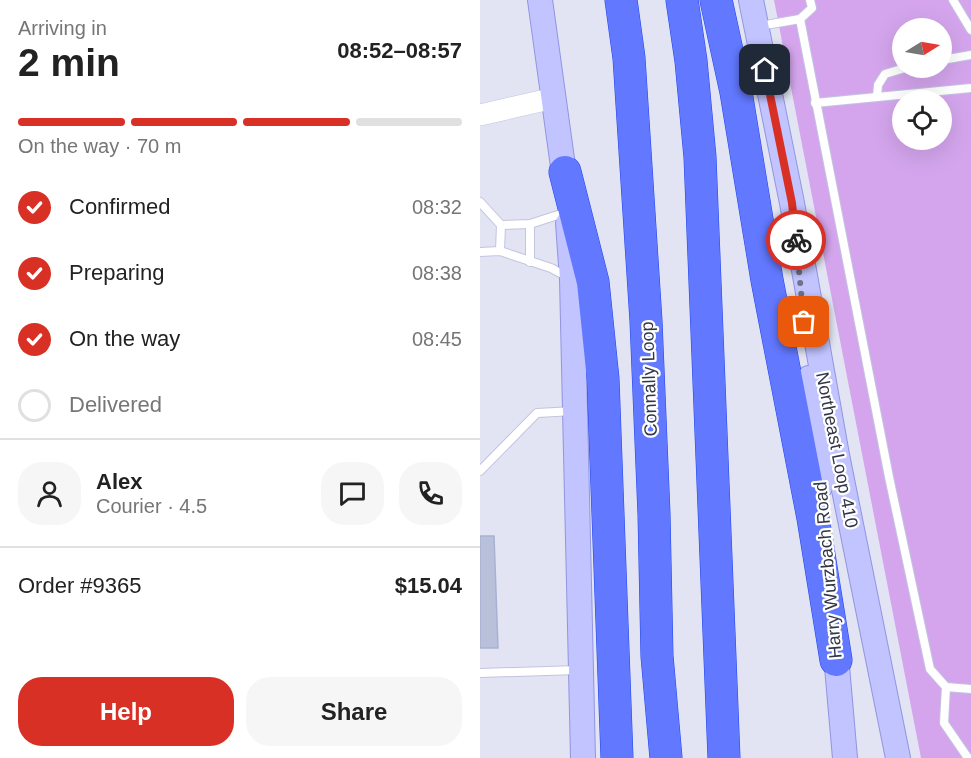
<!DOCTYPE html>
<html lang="en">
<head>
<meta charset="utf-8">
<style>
  body { margin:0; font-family:Helvetica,sans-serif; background:#f6f6f6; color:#222; height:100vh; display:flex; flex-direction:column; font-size:22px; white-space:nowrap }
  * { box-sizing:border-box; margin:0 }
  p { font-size:20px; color:#767676 }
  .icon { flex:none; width:33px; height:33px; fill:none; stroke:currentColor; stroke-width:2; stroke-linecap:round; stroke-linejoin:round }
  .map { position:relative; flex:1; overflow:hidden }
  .side { display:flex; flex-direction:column; background:#fff; width:480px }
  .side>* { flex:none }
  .needle { width:39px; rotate:79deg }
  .controls { position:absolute; left:412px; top:18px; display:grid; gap:12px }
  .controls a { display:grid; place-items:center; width:60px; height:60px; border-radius:50%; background:#fff; box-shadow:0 6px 24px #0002; font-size:30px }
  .pin { position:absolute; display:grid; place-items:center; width:51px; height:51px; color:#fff; margin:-26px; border-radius:12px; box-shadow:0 3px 9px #0006 }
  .courier { position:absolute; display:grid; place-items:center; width:60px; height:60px; margin:-30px; border:4px solid #d93025; border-radius:50%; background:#fff; color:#222; box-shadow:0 2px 8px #0007 }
  .overview em { font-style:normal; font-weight:800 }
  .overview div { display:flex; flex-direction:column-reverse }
  .overview { display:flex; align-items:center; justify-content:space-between; height:102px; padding:0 18px }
  h1 { font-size:39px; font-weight:800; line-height:45px }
  .bar { display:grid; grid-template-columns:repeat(4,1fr); gap:9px 6px; align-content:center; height:72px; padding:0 18px }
  .bar i { height:8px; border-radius:4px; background:#e0e0e0 }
  .bar .current { background:#d93025 }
  .bar p { grid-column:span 4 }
  .line { display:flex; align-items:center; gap:15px; padding:0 18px; border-top:2px solid #e0e0e0 }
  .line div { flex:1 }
  .round { display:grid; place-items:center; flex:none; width:63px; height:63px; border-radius:24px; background:#f6f6f6 }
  ol { padding:0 18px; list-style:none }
  li { display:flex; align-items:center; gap:18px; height:66px }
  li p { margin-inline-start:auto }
  li .icon { padding:6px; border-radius:50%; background:#d93025; color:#fff; stroke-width:4 }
  li:last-child { color:#767676 }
  li i { width:33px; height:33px; border:3px solid #e0e0e0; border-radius:50% }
  .button { display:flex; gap:12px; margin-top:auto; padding:12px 18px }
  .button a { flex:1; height:69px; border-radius:24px; background:#d93025; color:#fff; font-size:24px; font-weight:800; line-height:69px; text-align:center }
  .button a+a { background:#f6f6f6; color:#222 }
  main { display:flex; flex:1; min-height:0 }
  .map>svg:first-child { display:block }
  .green { fill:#d4a5ed; fill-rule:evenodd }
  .building { fill:#b9c0d9; stroke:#a9b1d2; stroke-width:1.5 }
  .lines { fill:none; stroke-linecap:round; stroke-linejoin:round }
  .service-casing { stroke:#c1c5de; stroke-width:10 }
  .tertiary-casing { stroke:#c1c5de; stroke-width:22 }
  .secondary-casing { stroke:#9095e0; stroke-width:26 }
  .motorway-casing { stroke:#2044ef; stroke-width:33 }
  .service { stroke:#fff; stroke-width:8 }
  .tertiary { stroke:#fff; stroke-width:21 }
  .secondary { stroke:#c1c4ff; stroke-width:24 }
  .motorway { stroke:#6278ff; stroke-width:32 }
  .done { stroke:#707383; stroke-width:6; stroke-dasharray:0 10.8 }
  .route { stroke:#d93025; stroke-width:8 }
  .labels { text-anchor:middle; stroke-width:4.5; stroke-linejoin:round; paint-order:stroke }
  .street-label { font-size:18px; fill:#323646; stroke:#fff }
</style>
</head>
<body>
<main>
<section class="side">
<div class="overview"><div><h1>2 min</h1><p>Arriving in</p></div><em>08:52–08:57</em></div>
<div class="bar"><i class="current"></i><i class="current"></i><i class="current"></i><i></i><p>On the way · 70 m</p></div>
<ol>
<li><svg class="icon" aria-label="check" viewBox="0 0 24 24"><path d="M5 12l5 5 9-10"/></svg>Confirmed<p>08:32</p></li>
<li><svg class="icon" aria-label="check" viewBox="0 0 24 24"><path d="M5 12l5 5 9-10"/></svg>Preparing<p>08:38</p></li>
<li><svg class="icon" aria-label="check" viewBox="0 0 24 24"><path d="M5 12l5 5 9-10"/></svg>On the way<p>08:45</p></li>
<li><i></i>Delivered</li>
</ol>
<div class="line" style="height:108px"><a class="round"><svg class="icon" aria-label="person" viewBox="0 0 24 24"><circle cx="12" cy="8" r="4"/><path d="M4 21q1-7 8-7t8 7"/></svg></a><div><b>Alex</b><p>Courier · 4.5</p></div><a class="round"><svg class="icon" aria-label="chat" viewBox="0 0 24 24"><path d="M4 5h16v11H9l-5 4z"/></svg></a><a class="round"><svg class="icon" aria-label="phone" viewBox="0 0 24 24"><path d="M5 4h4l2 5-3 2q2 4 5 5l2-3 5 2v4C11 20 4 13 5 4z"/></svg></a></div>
<div class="line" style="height:78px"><div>Order #9365</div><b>$15.04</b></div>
<div class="button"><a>Help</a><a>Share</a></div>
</section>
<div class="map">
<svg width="491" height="758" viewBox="0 0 491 758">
  <rect width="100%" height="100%" fill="#e2e4f3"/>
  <!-- green -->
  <path class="green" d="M294,0H491V758H441ZM423,28H462V68H423ZM423,100H462V140H423Z"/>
  <!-- building -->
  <polygon class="building" points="0,536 14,536 18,648 0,648"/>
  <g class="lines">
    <defs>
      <g id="service">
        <polyline points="473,0 491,30"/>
        <polyline points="320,19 409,477 450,669 466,687 491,689"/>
        <polyline points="280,26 320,19 332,8 330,0"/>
        <polyline points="462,60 491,55"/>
        <polyline points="397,97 398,85 405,74 425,68"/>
        <polyline points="335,103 491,88"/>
        <polyline points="0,202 21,225 20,251"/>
        <polyline points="50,224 50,262"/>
        <polyline points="21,225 50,224 87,212"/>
        <polyline points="0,252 20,251 71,268 88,277"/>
        <polyline points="0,471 57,413 94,411"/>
        <polyline points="0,673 98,670"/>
        <polyline points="466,687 464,723 488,758"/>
      </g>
      <polyline id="tertiary" points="0,115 74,98"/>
      <g id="secondary">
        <polyline points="60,0 86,188"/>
        <polyline points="271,0 312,203 357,455 418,758"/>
        <polyline points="88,223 92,279 103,758"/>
        <polyline points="329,378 340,487"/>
        <polyline points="355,644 365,758"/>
      </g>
      <g id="motorway">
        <polyline points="141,0 149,58 166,321 174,514 177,656 186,758"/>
        <polyline points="202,0 211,61 220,157 244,758"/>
        <polyline points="236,0 256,92 287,280 333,518 356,660"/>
        <polyline points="85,172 113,282 123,379 137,758"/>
      </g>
    </defs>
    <!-- service casing -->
    <use href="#service" class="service-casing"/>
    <!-- tertiary casing -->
    <use href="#tertiary" class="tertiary-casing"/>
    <!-- secondary casing -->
    <use href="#secondary" class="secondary-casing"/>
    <!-- motorway casing -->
    <use href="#motorway" class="motorway-casing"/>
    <!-- service -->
    <use href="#service" class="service"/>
    <!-- tertiary -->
    <use href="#tertiary" class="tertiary"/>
    <!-- secondary -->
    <use href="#secondary" class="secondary"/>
    <!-- motorway -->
    <use href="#motorway" class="motorway"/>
  </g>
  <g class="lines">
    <!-- done -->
    <polyline class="done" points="316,240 324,322"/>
    <!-- route -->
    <polyline class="route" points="285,70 312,203 316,240"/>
  </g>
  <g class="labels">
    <!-- street labels -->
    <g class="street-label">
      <text transform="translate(169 379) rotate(-92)" y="6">Connally Loop</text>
      <text transform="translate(357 450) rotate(79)" y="6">Northeast Loop 410</text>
      <text transform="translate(348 570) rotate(-95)" y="6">Harry Wurzbach Road</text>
    </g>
  </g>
</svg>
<div class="controls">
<a><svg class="needle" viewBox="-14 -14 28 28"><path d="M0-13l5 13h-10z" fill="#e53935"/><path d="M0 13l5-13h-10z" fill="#767676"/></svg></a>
<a><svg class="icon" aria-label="locate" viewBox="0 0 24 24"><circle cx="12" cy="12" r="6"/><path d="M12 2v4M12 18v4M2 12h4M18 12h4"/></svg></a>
</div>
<div class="pin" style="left:324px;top:322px;background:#ea580c"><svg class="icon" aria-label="bag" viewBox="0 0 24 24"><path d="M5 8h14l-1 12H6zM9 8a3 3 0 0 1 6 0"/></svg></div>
<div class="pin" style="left:285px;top:70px;background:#1f2937"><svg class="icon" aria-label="home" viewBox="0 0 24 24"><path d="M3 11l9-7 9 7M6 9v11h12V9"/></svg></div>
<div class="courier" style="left:316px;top:240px"><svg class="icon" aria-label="bike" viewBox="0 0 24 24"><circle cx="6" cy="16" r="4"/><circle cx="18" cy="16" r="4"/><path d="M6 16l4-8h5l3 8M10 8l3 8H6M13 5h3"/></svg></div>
</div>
</main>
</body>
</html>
